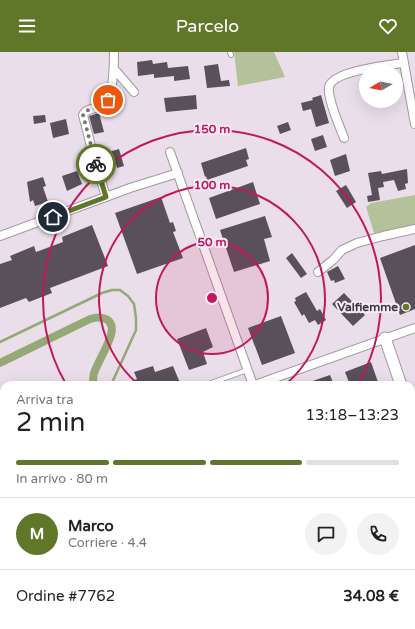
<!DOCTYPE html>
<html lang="it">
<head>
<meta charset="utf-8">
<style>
  body { margin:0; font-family:"Varela Round",sans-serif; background:#f2f2f2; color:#222; height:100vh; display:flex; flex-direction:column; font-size:15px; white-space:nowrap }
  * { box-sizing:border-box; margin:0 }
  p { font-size:13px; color:#767676 }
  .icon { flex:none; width:22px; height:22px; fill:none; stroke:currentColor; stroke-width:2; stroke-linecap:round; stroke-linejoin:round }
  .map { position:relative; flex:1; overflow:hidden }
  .side { position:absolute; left:0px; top:329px; width:415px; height:248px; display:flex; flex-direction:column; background:#fff; border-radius:12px 12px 0 0; box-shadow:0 4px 16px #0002 }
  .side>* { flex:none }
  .needle { width:26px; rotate:261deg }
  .fabs { position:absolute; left:359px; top:12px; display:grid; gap:8px }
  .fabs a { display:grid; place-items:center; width:44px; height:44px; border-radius:50%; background:#fff; box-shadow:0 4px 16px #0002; font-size:20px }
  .pin { position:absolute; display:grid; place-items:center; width:34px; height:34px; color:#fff; margin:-17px; border:2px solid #fff; border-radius:50%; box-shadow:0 1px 4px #0007 }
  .courier { position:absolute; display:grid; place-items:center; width:40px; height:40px; margin:-20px; border:3px solid #607628; border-radius:50%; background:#fff; color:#222; box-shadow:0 1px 5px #0007 }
  .head em { font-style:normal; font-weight:600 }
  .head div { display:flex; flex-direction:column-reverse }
  .head { display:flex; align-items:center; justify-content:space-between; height:68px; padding:0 16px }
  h1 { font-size:26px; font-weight:600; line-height:30px }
  .bar { display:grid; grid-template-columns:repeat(4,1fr); gap:6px 4px; align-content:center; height:48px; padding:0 16px }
  .bar i { height:5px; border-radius:3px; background:#e0e0e0 }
  .bar .on { background:#607628 }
  .bar p { grid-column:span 4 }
  .line { display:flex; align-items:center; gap:10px; padding:0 16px; border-top:1px solid #e0e0e0 }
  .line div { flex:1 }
  .round { display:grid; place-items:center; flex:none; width:42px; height:42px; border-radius:21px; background:#f2f2f2 }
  header { display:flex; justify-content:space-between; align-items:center; height:52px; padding:0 16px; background:#607628; color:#fff; font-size:18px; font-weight:600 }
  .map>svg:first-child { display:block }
  .green { fill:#b4c29b }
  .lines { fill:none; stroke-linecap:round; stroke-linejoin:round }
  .stream { stroke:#96a875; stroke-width:2.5 }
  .canal { stroke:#96a875; stroke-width:8 }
  .building { fill:#59505a }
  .lane-casing { stroke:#a297a3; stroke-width:6 }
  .street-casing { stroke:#a297a3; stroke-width:10 }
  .secondary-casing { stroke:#a297a3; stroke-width:13 }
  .lane { stroke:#fff; stroke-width:4 }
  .street { stroke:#fff; stroke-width:8 }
  .secondary { stroke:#fff; stroke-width:11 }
  .done { stroke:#79737a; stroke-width:4; stroke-dasharray:0 7.2 }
  .route { stroke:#607628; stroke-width:5 }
  .ring { fill:none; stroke:#c2185b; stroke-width:2 }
  .poi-dot { fill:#607628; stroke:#f7ebf8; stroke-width:1.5 }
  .labels { text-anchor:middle; stroke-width:4; stroke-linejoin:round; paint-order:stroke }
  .poi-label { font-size:12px; font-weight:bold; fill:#3d393e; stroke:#f7ebf8; text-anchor:end }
  .centre { fill:#c2185b; stroke:#f7ebf8; stroke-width:2 }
  .ring-label { font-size:12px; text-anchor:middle; font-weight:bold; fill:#c2185b; stroke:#f7ebf8; stroke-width:4; stroke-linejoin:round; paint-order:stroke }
</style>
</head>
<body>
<header><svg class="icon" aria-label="menu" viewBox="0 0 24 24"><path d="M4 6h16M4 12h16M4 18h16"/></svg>Parcelo<svg class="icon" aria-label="heart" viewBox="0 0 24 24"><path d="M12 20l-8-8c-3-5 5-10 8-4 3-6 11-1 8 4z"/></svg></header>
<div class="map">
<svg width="415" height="577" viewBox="0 0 415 577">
  <rect width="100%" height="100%" fill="#e9deea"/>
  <!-- green -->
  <g class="green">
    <polygon points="234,0 274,0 285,25 238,34"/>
    <polygon points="415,143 415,173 374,181 366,155 371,151"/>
  </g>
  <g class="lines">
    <!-- stream -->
    <g class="stream">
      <polyline points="0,290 102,241 112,238 120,238 128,244 134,252 136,266 136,278 111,333"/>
      <polyline points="173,577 173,573"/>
    </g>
    <!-- canal -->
    <g class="canal">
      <path d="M0,311L90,267C103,263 115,267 111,283C107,296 99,308 94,321C93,324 93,329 93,333"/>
      <polyline points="155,577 156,573"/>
    </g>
  </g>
  <!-- building -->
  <g class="building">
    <polygon points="152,8 153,12 167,10 168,16 188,14 190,27 174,29 174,24 154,26 154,22 138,24 137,10"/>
    <polygon points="218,12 221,29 229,28 230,34 207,36 204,14"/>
    <polygon points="196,43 197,57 166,60 164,46"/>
    <polygon points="321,43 329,71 316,75 311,57 303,59 301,51 313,48 312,46"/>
    <polygon points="99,61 104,80 94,82 89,64"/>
    <polygon points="45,63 46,70 34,72 33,64"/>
    <polygon points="66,67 69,82 53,86 50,71"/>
    <polygon points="288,70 291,78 280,82 277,74"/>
    <polygon points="323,83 327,95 315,99 311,87"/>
    <polygon points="246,96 249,107 246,108 248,114 207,128 206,124 205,125 201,111"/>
    <polygon points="119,97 124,114 117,116 116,112 105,116 104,110 102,111 99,103"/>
    <polygon points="346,102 350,119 335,124 330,108"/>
    <polygon points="407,117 408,131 405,132 406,137 398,139 394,128 383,130 384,135 378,136 380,148 368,150 367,144 372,143 368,121 381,119 382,122"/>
    <polygon points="77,119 82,132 67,139 62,124"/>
    <polygon points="43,125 46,134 43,135 48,150 35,154 33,148 30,150 27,130"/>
    <polygon points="253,130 260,152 216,167 209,146"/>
    <polygon points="346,133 356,150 347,156 336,139"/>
    <polygon points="161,145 170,171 173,170 176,179 173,180 183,206 137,222 115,161"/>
    <polygon points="265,164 272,185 264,187 270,209 234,220 220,178"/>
    <polygon points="92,173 108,214 50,236 52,241 29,250 26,246 0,256 0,212 12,208 10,204 34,194 36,200 63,190 62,185"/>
    <polygon points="415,193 415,257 400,263 380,206"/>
    <polygon points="292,201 307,222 301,226 286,206"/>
    <polygon points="338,214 345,227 335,231 334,228 331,229 327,220"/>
    <polygon points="306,240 317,259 320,257 326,268 318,273 315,268 309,271 304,262 302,264 294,250 296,249 295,246"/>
    <polygon points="344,241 365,263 353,274 332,252"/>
    <polygon points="281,264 295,301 262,313 248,276"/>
    <polygon points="206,276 213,295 203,300 207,312 189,318 177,287"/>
    <polygon points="371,310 379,333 350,333 345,320"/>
    <polygon points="153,314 155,320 173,314 180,331 174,333 121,333 137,327 134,320"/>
    <polygon points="330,323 334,333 304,333 304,332"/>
  </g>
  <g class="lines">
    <defs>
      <g id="lane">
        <polyline points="230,0 231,3"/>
        <polyline points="206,333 247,318"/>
      </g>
      <g id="street">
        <polyline points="402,0 415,72"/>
        <polyline points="114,19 116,19 134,40"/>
        <path d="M344,86C340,75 327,46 329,35C332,19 389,13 403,11"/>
        <polyline points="170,100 253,333"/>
        <path d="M106,145L92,98L83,63C86,56 96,57 102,54C114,48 114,12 114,0"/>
        <polyline points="0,184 130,136 178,121"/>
        <polyline points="318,220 333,208 342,198 357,191 383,184 415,177"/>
        <polyline points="255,333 415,276"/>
        <polyline points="319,577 330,573"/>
      </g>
      <g id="secondary">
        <polyline points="385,286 401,333"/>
        <polyline points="411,361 415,372"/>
        <polyline points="338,573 339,577"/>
      </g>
    </defs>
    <!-- lane casing -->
    <use href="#lane" class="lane-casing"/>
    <!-- street casing -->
    <use href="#street" class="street-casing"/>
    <!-- secondary casing -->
    <use href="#secondary" class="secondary-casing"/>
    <!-- lane -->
    <use href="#lane" class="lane"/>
    <!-- street -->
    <use href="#street" class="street"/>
    <!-- secondary -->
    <use href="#secondary" class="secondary"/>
  </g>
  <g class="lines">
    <!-- done -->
    <path class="done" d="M96,112L83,63C88,54 102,57 108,48"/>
    <!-- route -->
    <polyline class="route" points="53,165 106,145 96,112"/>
  </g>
  <!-- distance rings -->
  <circle cx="212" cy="246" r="56" fill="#c2185b" fill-opacity=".12"/>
  <g class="ring">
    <circle cx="212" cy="246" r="56"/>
    <path d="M139 333A113 113 0 1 1 285 333"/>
    <path d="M66 332A169 169 0 1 1 358 332"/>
  </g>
  <!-- markers -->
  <circle class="poi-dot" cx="406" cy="255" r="4"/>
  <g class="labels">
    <!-- poi labels -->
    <g class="poi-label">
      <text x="398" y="259">Valfiemme</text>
    </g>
  </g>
  <circle cx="212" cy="246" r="6" class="centre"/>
  <g class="ring-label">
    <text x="212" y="81">150 m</text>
    <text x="212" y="137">100 m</text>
    <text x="212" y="194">50 m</text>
  </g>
</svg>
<div class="fabs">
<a><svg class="needle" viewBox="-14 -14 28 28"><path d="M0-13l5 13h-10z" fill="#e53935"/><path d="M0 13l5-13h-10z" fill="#767676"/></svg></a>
</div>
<div class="pin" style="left:108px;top:48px;background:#ea580c"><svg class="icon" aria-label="bag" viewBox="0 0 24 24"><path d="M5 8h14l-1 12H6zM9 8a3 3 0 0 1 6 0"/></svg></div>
<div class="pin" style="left:53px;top:165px;background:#1f2937"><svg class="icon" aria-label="home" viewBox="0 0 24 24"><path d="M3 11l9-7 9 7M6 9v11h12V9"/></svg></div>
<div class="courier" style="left:96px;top:112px"><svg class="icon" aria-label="bike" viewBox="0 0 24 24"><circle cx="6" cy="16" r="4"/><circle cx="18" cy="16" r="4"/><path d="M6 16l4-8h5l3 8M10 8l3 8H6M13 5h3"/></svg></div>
<section class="side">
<div class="head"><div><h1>2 min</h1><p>Arriva tra</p></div><em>13:18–13:23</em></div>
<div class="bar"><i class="on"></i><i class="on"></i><i class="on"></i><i></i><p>In arrivo · 80 m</p></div>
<div class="line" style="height:72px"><b class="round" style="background:#607628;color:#fff">M</b><div><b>Marco</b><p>Corriere · 4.4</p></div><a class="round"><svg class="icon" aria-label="chat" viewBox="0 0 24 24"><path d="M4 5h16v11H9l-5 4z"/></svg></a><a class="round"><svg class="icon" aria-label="phone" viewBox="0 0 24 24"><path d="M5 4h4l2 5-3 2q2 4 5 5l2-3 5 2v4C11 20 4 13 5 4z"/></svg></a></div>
<div class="line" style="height:52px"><div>Ordine #7762</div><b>34.08 €</b></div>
</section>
</div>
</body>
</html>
